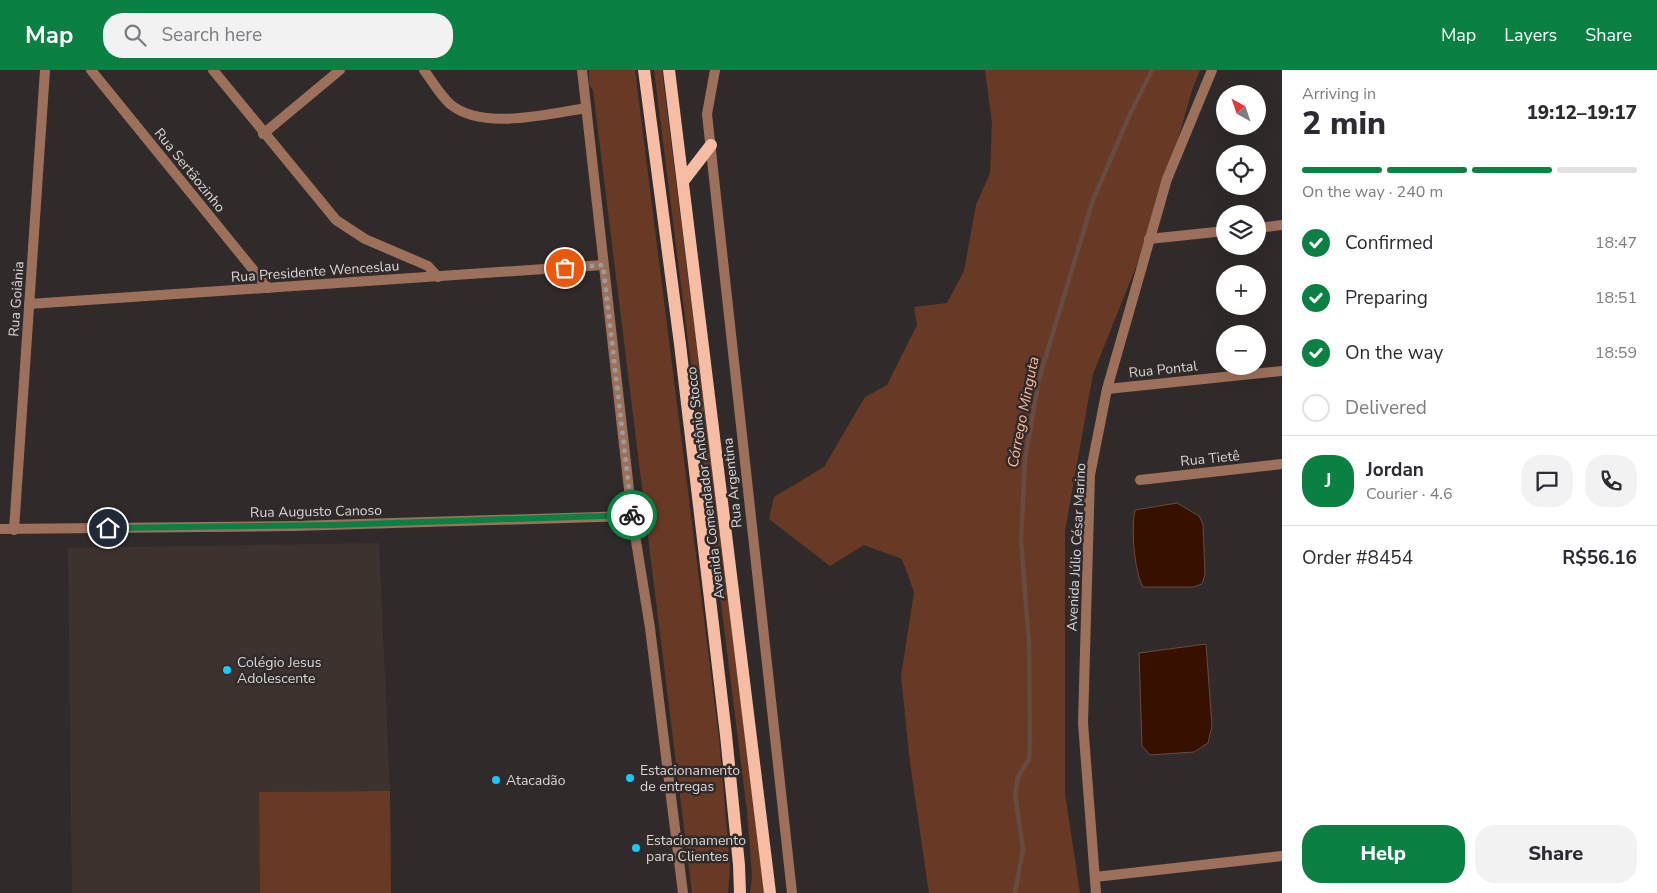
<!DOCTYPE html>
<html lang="en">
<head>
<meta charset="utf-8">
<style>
  body { margin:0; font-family:"Nunito Sans",sans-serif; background:#f2f2f3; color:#2b2b33; height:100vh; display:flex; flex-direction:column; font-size:19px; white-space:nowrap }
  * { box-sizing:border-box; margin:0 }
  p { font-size:16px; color:#7c7c81 }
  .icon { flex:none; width:28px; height:28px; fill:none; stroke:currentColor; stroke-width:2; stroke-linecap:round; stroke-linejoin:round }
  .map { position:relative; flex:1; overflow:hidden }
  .side { display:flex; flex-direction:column; background:#fff; width:375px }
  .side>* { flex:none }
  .needle { width:32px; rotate:320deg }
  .controls { position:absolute; left:1216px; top:15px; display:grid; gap:10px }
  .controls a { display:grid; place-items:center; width:50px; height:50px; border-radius:50%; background:#fff; box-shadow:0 5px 20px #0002; font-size:25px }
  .pin { position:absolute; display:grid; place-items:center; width:42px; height:42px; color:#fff; margin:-21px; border:2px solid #fff; border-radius:50%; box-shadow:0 1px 5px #0007 }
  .courier { position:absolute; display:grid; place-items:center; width:50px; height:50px; margin:-25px; border:4px solid #0b8043; border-radius:50%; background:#fff; color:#222; box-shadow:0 1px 6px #0007 }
  .overview em { font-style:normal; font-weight:800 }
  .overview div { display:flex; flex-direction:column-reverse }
  .overview { display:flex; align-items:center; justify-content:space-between; height:85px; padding:0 20px }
  h1 { font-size:32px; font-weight:800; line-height:38px }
  .bar { display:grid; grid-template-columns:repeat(4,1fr); gap:8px 5px; align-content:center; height:60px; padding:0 20px }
  .bar i { height:6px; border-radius:4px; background:#e1e1e2 }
  .bar .current { background:#0b8043 }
  .bar p { grid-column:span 4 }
  .line { display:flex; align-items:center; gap:12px; padding:0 20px; border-top:1px solid #e1e1e2 }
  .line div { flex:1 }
  .round { display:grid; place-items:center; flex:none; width:52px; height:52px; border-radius:20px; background:#f2f2f3 }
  ol { padding:0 20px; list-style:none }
  li { display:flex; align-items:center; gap:15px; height:55px }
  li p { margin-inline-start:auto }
  li .icon { padding:5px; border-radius:50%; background:#0b8043; color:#fff; stroke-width:4 }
  li:last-child { color:#7c7c81 }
  li i { width:28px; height:28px; border:2px solid #e1e1e2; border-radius:50% }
  .action { display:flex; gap:10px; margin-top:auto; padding:10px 20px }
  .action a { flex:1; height:58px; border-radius:20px; background:#0b8043; color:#fff; font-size:20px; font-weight:800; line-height:58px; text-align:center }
  .action a+a { background:#f2f2f3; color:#2b2b33 }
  header { display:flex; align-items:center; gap:30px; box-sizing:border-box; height:70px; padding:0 25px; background:#0b8043; color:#fff }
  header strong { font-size:24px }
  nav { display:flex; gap:28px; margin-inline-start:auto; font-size:18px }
  .search { width:350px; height:45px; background:#f2f2f3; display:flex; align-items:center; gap:12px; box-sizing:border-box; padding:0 18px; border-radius:20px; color:#7c7c81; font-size:19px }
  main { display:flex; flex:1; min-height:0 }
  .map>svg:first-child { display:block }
  .built { fill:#3d332e }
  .green { fill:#683a26 }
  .water { fill:#371000; stroke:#674b40 }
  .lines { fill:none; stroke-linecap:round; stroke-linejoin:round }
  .stream { stroke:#674b40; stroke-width:4.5 }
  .minor { stroke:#9d705c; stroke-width:10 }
  .tertiary { stroke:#9d705c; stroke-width:10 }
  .primary { stroke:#f6bda4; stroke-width:12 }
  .done { stroke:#9d9a98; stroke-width:5; stroke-dasharray:0 9 }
  .route { stroke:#0b8043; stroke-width:6 }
  .poi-dot { fill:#17cafb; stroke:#302b2a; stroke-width:2 }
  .labels { text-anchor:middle; stroke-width:5; stroke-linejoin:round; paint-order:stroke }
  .street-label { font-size:14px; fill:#d8d6d4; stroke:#302b2a }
  .poi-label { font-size:14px; fill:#d8d6d4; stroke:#302b2a; text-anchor:start }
  .water-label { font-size:15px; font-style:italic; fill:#ffb899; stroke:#302b2a }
</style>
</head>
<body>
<header>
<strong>Map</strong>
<div class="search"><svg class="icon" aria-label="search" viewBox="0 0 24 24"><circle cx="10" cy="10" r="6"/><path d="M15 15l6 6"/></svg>Search here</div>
<nav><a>Map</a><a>Layers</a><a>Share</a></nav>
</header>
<main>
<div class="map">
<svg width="1282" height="823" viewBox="0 0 1282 823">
  <rect width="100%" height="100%" fill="#302b2a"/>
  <!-- built -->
  <polygon class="built" points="379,473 390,721 259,722 260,823 72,823 68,478"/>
  <!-- green -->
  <g class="green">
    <polygon points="589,0 635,0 719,668 730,797 728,823 692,823 593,20 589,15"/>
    <polygon points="654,0 662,0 765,823 750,823 752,806 747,741"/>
    <polygon points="985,0 1200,0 1192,20 1156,147 1093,304 1065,461 1065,724 1080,823 929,823 910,693 901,606 914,522 902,489 864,475 830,496 769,449 774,427 824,397 865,327 887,315 917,255 914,237 947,233 964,201 976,135 990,103 992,53"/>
    <polygon points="390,721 391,823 260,823 259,722"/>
  </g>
  <!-- water -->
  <g class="water">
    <path d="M1177,433L1199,446L1203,454L1205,504L1202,514L1193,517H1143C1134,501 1131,458 1135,440Z"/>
    <polygon points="1206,574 1212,656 1208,673 1194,682 1150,685 1142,676 1139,583"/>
  </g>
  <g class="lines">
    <!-- stream -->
    <polyline class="stream" points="1015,823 1023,779 1015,724 1018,707 1029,689 1030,673 1029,574 1021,469 1025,389 1039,309 1093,130 1130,44 1152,0"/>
    <!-- minor -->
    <g class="minor">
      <polyline points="91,0 268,218"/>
      <polyline points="213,0 336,150 365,169 428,196 438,207"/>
      <path d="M424,0C432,11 440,25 450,34C482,61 548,44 586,38"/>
      <polyline points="715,0 707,44 792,823"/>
      <polyline points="263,64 340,0"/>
      <polyline points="1258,158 1282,155"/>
      <polyline points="1149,169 1225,161"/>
      <polyline points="29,234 603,195"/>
      <polyline points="1107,319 1282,301"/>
      <polyline points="1140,410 1282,394"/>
      <polyline points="0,459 294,456 632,446"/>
      <polyline points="14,460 45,0"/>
      <polyline points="1095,807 1282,786"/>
    </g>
    <!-- tertiary -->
    <g class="tertiary">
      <polyline points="582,0 632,446 650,558 683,823"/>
      <polyline points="1096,823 1083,653 1090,405 1107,319 1167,109 1212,0"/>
    </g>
    <!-- primary -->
    <g class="primary">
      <polyline points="644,0 680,274 726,665 739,795 740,823"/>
      <polyline points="669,0 770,823"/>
      <polyline points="684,110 711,75"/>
    </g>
  </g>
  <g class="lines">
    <!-- done -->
    <polyline class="done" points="565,198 603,195 632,445"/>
    <!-- route -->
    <polyline class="route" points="108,458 334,455 632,445"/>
  </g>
  <!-- markers -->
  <g class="poi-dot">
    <circle cx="227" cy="600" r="5"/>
    <circle cx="630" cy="708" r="5"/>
    <circle cx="496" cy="710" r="5"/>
    <circle cx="636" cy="778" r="5"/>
  </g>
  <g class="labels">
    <!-- street labels -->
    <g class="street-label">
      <text transform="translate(190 100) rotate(51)" y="5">Rua Sertãozinho</text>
      <text transform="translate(315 201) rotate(-4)" y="5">Rua Presidente Wenceslau</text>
      <text transform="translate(16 229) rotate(-86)" y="5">Rua Goiânia</text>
      <text transform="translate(1163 299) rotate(-6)" y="5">Rua Pontal</text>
      <text transform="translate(1210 388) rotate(-6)" y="5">Rua Tietê</text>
      <text transform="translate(705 413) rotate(-97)" y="5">Avenida Comendador Antônio Stocco</text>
      <text transform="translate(732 413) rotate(-96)" y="5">Rua Argentina</text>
      <text transform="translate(316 441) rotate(-1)" y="5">Rua Augusto Canoso</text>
      <text transform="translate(1076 477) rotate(-87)" y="5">Avenida Júlio César Marino</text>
    </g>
    <!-- poi labels -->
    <g class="poi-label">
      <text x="237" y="597">Colégio Jesus<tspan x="237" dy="16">Adolescente</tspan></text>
      <text x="640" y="705">Estacionamento<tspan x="640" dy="16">de entregas</tspan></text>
      <text x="506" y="715">Atacadão</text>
      <text x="646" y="775">Estacionamento<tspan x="646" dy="16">para Clientes</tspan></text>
    </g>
    <!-- water labels -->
    <g class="water-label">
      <text transform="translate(1023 342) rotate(-79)" y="5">Córrego Minguta</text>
    </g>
  </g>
</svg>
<div class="controls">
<a><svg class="needle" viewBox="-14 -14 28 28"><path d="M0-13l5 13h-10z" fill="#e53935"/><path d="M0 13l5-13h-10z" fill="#7c7c81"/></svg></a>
<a><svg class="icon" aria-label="locate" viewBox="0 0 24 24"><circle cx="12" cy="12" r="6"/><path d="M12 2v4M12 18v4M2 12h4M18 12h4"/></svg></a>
<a><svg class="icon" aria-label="layers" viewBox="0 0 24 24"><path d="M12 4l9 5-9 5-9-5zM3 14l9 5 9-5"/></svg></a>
<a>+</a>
<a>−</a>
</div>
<div class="pin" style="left:565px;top:198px;background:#ea580c"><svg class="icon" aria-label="bag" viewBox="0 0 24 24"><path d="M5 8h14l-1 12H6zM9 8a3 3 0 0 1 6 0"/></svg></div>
<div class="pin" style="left:108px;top:458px;background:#1f2937"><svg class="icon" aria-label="home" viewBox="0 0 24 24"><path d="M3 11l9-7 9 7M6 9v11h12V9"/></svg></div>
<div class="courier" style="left:632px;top:445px"><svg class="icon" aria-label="bike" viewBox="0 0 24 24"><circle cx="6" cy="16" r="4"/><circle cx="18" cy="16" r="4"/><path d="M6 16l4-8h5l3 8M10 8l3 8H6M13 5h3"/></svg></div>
</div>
<section class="side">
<div class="overview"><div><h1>2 min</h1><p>Arriving in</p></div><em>19:12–19:17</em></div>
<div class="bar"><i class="current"></i><i class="current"></i><i class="current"></i><i></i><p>On the way · 240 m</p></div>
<ol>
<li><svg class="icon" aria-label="check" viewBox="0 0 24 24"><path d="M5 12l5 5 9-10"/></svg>Confirmed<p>18:47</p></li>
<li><svg class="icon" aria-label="check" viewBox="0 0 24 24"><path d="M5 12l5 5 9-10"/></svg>Preparing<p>18:51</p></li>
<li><svg class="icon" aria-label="check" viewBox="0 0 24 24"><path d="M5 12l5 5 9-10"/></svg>On the way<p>18:59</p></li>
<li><i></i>Delivered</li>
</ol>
<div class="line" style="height:90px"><b class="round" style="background:#0b8043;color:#fff">J</b><div><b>Jordan</b><p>Courier · 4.6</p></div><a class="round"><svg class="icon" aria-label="chat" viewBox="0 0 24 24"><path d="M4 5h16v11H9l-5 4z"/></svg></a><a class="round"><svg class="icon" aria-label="phone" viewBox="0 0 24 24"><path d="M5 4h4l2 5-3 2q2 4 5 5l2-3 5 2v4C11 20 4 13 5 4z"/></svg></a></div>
<div class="line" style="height:65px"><div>Order #8454</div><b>R$56.16</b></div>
<div class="action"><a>Help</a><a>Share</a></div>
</section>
</main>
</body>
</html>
